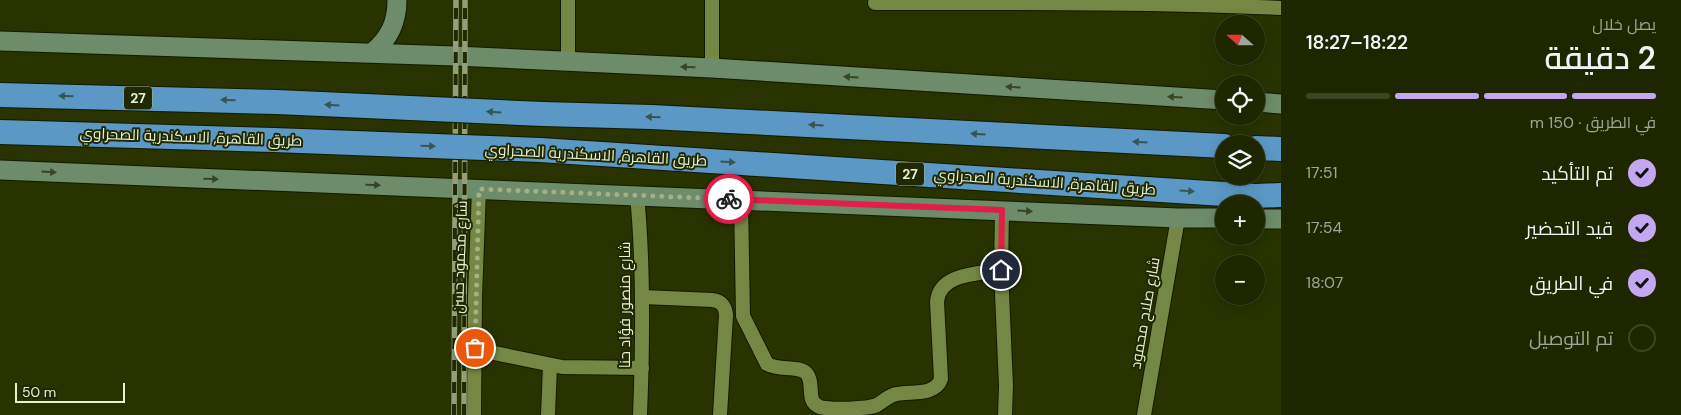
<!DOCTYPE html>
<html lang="ar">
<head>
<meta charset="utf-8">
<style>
  body { margin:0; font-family:"DM Sans",Cairo,sans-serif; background:#262e0a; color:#f1f3f6; direction:rtl; height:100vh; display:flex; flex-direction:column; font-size:19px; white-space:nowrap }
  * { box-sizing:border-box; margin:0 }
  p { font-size:16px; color:#a1a599 }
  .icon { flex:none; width:28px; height:28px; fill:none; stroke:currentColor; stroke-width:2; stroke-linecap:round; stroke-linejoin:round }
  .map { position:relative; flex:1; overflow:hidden; direction:ltr }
  .side { display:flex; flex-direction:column; background:#1e2600; width:400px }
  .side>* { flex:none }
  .needle { width:32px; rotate:291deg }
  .tools { position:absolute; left:1215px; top:15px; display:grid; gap:10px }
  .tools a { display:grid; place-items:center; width:50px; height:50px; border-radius:50%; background:#1e2600; box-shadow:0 2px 12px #0003,0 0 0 1px #3c4322; font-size:25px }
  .scale { position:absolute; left:15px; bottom:12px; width:110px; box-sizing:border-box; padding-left:5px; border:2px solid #e6f2ce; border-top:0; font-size:14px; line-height:18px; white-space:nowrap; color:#e6f2ce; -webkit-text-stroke:4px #202804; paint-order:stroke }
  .pin { position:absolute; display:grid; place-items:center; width:42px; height:42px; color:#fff; margin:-21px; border:2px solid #fff; border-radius:50%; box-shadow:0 1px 5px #0007 }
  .courier { position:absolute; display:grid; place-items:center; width:50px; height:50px; margin:-25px; border:4px solid #e11d48; border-radius:50%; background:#fff; color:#222; box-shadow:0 1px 6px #0007 }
  .head em { font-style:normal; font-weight:600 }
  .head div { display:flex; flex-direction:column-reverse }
  .head { display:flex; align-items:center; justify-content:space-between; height:85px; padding:0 25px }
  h1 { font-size:32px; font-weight:600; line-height:38px }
  .bar { display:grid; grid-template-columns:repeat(4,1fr); gap:8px 5px; align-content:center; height:60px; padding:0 25px }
  .bar i { height:6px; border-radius:4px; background:#3c4322 }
  .bar .current { background:#c4a7f1 }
  .bar p { grid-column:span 4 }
  ol { padding:0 25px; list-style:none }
  li { display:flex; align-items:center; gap:15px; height:55px }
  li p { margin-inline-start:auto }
  li .icon { padding:5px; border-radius:50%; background:#c4a7f1; color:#111; stroke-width:4 }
  li:last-child { color:#a1a599 }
  li i { width:28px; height:28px; border:2px solid #3c4322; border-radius:50% }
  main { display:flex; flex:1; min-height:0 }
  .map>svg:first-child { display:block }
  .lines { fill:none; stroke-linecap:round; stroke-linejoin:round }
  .street-casing { stroke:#121a00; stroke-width:16 }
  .secondary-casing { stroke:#121a00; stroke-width:21 }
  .highway-casing { stroke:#121a00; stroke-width:26 }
  .street { stroke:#748743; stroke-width:14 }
  .secondary { stroke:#6d8c6a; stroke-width:19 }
  .highway { stroke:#5c98c5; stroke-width:24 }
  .rail-casing { stroke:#949f75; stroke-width:5.5 }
  .rail { stroke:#202804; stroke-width:4; stroke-dasharray:11; stroke-linecap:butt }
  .highway-bridge-casing { stroke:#121a00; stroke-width:26; stroke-linecap:butt }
  .highway-bridge { stroke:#5c98c5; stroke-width:24 }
  .oneway { fill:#374623 }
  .oneway2 { fill:#385551 }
  .done { stroke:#a4af86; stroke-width:5; stroke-dasharray:0 9 }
  .route { stroke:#e11d48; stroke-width:6 }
  .labels { text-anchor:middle; stroke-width:4; stroke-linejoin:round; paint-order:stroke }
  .shield { fill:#202804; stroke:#abb591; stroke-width:1 }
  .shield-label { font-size:14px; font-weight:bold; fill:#e6f2ce }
  .street-label { font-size:15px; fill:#e6f2ce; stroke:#202804 }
</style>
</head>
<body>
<main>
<section class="side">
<div class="head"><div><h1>2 دقيقة</h1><p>يصل خلال</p></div><em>18:22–18:27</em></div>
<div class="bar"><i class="current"></i><i class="current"></i><i class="current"></i><i></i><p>في الطريق · 150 m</p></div>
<ol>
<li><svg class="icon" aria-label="check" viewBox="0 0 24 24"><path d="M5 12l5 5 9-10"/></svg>تم التأكيد<p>17:51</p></li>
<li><svg class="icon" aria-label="check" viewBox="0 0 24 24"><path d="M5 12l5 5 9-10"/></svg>قيد التحضير<p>17:54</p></li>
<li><svg class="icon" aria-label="check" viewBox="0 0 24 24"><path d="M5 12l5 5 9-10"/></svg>في الطريق<p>18:07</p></li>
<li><i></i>تم التوصيل</li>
</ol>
</section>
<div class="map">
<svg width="1281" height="415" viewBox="0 0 1281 415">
  <rect width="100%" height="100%" fill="#283300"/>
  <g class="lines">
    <defs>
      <g id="street">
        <polyline points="568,0 568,62"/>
        <polyline points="712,0 712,68"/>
        <path d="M875,3C1010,3 1146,2 1281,8"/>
        <path d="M637,195C644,268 643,341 640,415"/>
        <path d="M741,199L743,316L767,364C779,371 800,365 807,374C815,384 805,402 820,407C830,410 868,409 877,405C884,401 889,395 897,394C912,391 935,396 941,379L937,302C939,273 978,274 1001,270"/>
        <polyline points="1002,210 1001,270 1006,386 1005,415"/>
        <path d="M643,297L712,300C721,301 725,305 726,315L720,415"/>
        <polyline points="475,349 562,367 642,368"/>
        <polyline points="474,415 475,297 479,189"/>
        <polyline points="548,415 550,366"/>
        <polyline points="1144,415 1178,218"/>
      </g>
      <g id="secondary">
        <polyline points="0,41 455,56 712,68 1224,100"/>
        <path d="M373,52C390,38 397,22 397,0"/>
        <polyline points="1256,102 1281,104"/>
        <polyline points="0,170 1178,218 1224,218"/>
        <polyline points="1256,219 1281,219"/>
      </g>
      <g id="highway">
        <polyline points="0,95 277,102"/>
        <polyline points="543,114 651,117 1224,146"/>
        <polyline points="0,132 274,140"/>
        <polyline points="1256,148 1281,149"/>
        <polyline points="540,150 1255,196 1281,195"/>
      </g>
    </defs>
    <!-- street casing -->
    <use href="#street" class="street-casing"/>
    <!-- secondary casing -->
    <use href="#secondary" class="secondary-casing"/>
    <!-- highway casing -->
    <use href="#highway" class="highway-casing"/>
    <!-- street -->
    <use href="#street" class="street"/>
    <!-- secondary -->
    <use href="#secondary" class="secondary"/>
    <!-- highway -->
    <use href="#highway" class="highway"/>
    <defs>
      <g id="rail">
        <polyline points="454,415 456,0"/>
        <polyline points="464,415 465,0"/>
      </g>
    </defs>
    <!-- rail casing -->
    <use href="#rail" class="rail-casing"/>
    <!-- rail -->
    <use href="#rail" class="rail"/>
    <defs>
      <g id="highway-bridge">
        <polyline points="277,102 543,114"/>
        <polyline points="274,140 540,150"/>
      </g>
    </defs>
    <!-- highway-bridge casing -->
    <use href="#highway-bridge" class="highway-bridge-casing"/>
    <!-- highway-bridge -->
    <use href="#highway-bridge" class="highway-bridge"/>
  </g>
  <!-- one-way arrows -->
  <defs><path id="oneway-solid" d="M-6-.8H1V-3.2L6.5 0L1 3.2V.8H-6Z" transform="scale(1.25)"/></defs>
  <g class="oneway">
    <use href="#oneway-solid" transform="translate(688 67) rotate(-178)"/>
    <use href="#oneway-solid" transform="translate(851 77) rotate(-176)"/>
    <use href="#oneway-solid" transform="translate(1013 87) rotate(-176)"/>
    <use href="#oneway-solid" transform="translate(1175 97) rotate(-176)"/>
    <use href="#oneway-solid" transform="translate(49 172) rotate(3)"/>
    <use href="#oneway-solid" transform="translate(211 179) rotate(2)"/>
    <use href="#oneway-solid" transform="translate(373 185) rotate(2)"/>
    <use href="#oneway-solid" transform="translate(1025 211) rotate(3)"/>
  </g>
  <g class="oneway2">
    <use href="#oneway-solid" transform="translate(66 96) rotate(-179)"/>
    <use href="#oneway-solid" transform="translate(228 100) rotate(-178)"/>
    <use href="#oneway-solid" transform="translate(332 105) rotate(-177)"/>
    <use href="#oneway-solid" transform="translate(494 112) rotate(-177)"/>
    <use href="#oneway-solid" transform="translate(653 117) rotate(-178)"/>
    <use href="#oneway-solid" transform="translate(816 125) rotate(-177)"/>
    <use href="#oneway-solid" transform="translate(978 134) rotate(-177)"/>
    <use href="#oneway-solid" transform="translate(1140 142) rotate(-177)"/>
    <use href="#oneway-solid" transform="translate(428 146) rotate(2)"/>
    <use href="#oneway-solid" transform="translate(728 162) rotate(4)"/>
    <use href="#oneway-solid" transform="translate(1187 191) rotate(4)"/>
  </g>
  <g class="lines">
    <!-- done -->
    <polyline class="done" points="475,348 479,189 729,199"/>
    <!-- route -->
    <polyline class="route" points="729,199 1002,210 1001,270"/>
  </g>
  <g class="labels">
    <!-- shield labels -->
    <g class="shield">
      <rect x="124" y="86.5" width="28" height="23" rx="4"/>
      <rect x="896" y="162.5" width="28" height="23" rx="4"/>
    </g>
    <g class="shield-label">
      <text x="138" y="103">27</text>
      <text x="910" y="179">27</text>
    </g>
    <!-- street labels -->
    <g class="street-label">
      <text transform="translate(191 137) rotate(2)" y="5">طريق القاهرة, الاسكندرية الصحراوي</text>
      <text transform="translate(596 155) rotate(3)" y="5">طريق القاهرة, الاسكندرية الصحراوي</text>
      <text transform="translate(1045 182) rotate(4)" y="5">طريق القاهرة, الاسكندرية الصحراوي</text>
      <text transform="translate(460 257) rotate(-88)" y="5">شارع محمود حسن</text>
      <text transform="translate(625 305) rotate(-90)" y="5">شارع منصور فؤاد حنا</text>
      <text transform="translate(1145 313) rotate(-80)" y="5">شارع صلاح محمود</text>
    </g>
  </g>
</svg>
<div class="tools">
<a><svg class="needle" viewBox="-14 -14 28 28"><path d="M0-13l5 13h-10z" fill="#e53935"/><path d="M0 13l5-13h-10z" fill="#a1a599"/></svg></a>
<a><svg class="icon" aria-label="locate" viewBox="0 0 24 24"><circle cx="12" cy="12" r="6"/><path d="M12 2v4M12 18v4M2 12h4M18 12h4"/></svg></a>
<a><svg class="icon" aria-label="layers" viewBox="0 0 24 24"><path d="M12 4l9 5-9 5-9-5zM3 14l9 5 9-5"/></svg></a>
<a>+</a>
<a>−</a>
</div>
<div class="scale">50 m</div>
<div class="pin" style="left:475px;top:348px;background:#ea580c"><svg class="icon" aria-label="bag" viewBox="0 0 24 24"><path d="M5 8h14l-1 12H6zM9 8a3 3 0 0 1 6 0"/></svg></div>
<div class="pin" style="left:1001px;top:270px;background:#1f2937"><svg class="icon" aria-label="home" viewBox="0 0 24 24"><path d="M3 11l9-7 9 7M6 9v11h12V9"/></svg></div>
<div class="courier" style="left:729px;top:199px"><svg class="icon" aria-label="bike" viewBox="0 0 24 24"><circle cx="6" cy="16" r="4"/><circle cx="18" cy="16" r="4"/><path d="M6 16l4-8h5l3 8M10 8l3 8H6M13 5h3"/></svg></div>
</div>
</main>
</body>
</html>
